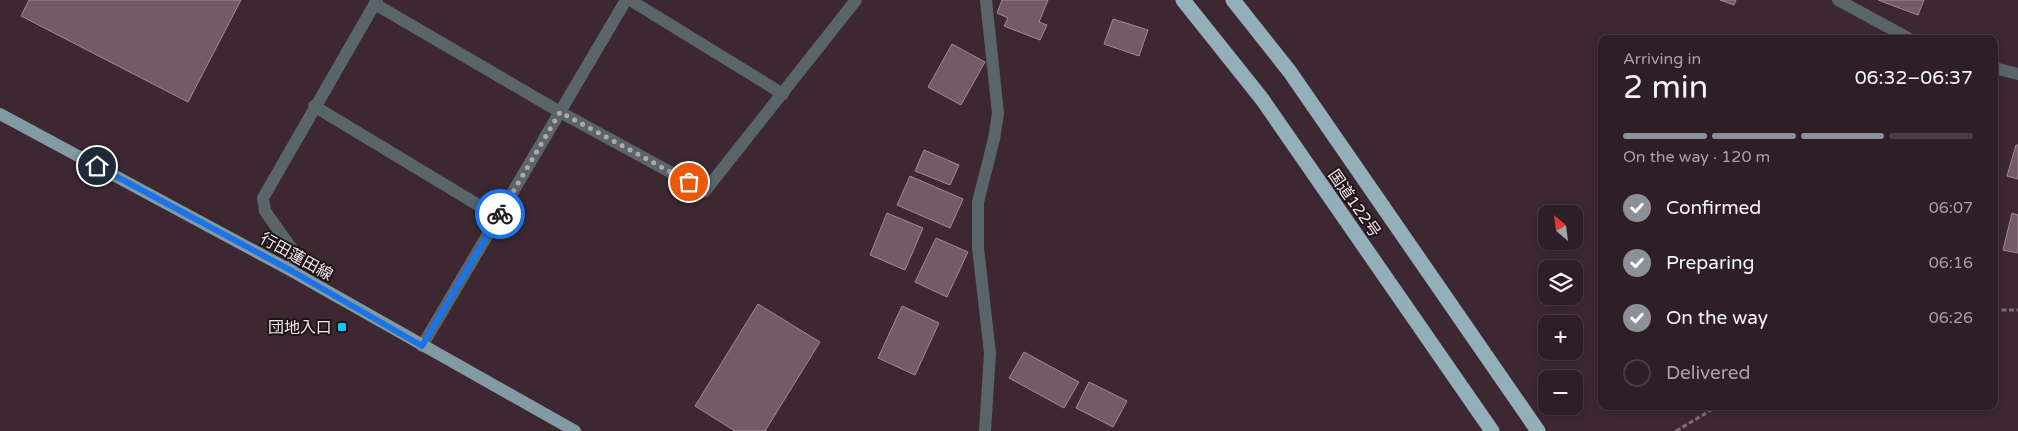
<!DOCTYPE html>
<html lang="en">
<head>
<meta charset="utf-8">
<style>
  body { margin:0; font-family:"Varela Round","Noto Sans JP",sans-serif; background:#36272e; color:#f1f3f6; height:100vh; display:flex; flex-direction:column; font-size:19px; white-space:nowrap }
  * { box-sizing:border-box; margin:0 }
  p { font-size:16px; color:#a7a2a7 }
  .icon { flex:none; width:28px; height:28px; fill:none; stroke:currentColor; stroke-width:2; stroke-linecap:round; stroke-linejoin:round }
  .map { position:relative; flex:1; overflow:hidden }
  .sheet { position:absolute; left:1598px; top:35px; width:400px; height:375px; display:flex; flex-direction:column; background:#2e1e26; border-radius:10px; box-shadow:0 2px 8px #0003,0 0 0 1px #493c43 }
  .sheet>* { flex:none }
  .needle { width:32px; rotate:332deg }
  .controls { position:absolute; left:1538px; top:205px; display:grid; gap:10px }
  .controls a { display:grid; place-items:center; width:45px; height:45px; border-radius:10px; background:#2e1e26; box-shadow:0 2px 8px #0003,0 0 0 1px #493c43; font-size:25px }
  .pin { position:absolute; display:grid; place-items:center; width:42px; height:42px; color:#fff; margin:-21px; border:2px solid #fff; border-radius:50%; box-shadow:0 1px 5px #0007 }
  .courier { position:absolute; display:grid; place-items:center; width:50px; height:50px; margin:-25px; border:4px solid #1a73e8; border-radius:50%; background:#fff; color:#222; box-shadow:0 1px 6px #0007 }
  .headline em { font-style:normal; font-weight:600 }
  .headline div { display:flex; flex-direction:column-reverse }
  .headline { display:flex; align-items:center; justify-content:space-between; height:85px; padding:0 25px }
  h1 { font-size:32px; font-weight:600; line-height:38px }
  .bar { display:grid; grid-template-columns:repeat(4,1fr); gap:8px 5px; align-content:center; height:60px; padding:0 25px }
  .bar i { height:6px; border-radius:4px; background:#493c43 }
  .bar .current { background:#8c9099 }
  .bar p { grid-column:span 4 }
  ol { padding:0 25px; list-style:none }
  li { display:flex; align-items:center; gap:15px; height:55px }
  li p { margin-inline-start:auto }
  li .icon { padding:5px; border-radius:50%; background:#8c9099; color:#fff; stroke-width:4 }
  li:last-child { color:#a7a2a7 }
  li i { width:28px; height:28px; border:2px solid #493c43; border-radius:50% }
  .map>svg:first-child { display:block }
  .building { fill:#735a65; stroke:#a28893 }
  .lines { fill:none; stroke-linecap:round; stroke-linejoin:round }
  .path { stroke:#7f6c74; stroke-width:3; stroke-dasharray:5 2.5; stroke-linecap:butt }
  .lane { stroke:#5a656a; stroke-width:12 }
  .street { stroke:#5a656a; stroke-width:12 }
  .primary { stroke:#829aa3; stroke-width:12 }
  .highway { stroke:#92afba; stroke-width:15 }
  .done { stroke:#b5a4ab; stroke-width:5; stroke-dasharray:0 9 }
  .route { stroke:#1a73e8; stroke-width:6 }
  .poi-dot { fill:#09cbfa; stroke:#1e1418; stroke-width:2 }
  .labels { text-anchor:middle; stroke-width:4; stroke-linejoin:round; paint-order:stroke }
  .street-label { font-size:16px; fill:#f5e6ec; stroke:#1e1418 }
  .poi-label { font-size:16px; fill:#f5e6ec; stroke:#1e1418; text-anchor:end }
</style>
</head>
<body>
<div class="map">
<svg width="2018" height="431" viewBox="0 0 2018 431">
  <rect width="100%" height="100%" fill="#3d2832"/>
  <!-- building -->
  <g class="building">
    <polygon points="29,0 241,0 188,102 21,16"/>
    <polygon points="1002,0 1048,0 1039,22 1047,25 1040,40 1004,26 1008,18 997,13"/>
    <polygon points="1720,0 1736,0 1734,5"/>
    <polygon points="1878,0 1924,0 1918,15"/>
    <polygon points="1113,19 1148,30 1139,56 1104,44"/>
    <polygon points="952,44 985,62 961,105 928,87"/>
    <polygon points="2016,145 2018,145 2018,179 2007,176"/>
    <polygon points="924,150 959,165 950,185 915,171"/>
    <polygon points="910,176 963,199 950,228 897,205"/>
    <polygon points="887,213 923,228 905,270 870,255"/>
    <polygon points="2012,213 2018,215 2018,253 2003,250"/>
    <polygon points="936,238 968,252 947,297 915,282"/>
    <polygon points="758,304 820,342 765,431 735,431 695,406"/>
    <polygon points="902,306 939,323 915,375 878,358"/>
    <polygon points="1024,352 1079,382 1064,408 1009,378"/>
    <polygon points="1089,382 1127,401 1113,427 1076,408"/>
  </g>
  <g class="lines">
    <!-- path -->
    <g class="path">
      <polyline points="1994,310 2018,310"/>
      <polyline points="1676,431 1718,406"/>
    </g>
    <!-- lane -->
    <g class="lane">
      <polyline points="630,0 783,94"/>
      <polyline points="375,4 560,112 705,191 856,0"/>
      <polyline points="314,106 498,217"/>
      <polyline points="290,270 294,252 265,211 263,198 377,0"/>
      <polyline points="985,431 990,353 978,248 978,202 994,139 998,113 986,0"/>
    </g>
    <!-- street -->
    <g class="street">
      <polyline points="1838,0 1910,39"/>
      <polyline points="1994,68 2018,74"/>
      <polyline points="422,346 626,0"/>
    </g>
    <!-- primary -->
    <polyline class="primary" points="0,114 290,270 575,431"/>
    <!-- highway -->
    <g class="highway">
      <polyline points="1183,0 1262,99 1492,431"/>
      <polyline points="1233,0 1290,72 1538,431"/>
    </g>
  </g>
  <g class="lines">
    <!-- done -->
    <polyline class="done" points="500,214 560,112 689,182"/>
    <!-- route -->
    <polyline class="route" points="97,166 290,270 422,346 500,214"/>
  </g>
  <!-- markers -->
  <rect class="poi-dot" x="337" y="322" width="10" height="10" rx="2.5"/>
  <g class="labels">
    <!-- street labels -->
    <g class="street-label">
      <text transform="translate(1355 203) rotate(55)" y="6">国道122号</text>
      <text transform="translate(297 256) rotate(29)" y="6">行田蓮田線</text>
    </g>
    <!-- poi labels -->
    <g class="poi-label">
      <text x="332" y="333">団地入口</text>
    </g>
  </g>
</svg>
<div class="controls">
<a><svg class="needle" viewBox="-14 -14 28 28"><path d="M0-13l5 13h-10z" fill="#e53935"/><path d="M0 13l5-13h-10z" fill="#a7a2a7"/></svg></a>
<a><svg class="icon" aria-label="layers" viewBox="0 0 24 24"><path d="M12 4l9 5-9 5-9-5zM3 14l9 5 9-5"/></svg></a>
<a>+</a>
<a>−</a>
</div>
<div class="pin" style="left:689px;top:182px;background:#ea580c"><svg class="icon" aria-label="bag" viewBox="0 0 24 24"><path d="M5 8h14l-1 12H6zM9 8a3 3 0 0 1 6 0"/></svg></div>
<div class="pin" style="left:97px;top:166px;background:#1f2937"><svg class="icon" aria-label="home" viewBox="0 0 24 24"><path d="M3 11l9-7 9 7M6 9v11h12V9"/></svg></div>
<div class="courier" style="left:500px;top:214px"><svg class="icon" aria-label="bike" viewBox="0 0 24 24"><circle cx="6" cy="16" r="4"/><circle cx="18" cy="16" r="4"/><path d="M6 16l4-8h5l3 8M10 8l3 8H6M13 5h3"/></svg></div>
<section class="sheet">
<div class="headline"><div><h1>2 min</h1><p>Arriving in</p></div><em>06:32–06:37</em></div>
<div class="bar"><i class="current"></i><i class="current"></i><i class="current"></i><i></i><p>On the way · 120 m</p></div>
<ol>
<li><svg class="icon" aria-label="check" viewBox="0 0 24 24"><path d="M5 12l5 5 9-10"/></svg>Confirmed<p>06:07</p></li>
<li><svg class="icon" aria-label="check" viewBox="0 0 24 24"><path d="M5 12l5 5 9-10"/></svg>Preparing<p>06:16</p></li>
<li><svg class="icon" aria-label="check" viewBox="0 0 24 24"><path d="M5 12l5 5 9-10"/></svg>On the way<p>06:26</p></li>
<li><i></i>Delivered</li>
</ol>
</section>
</div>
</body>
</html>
